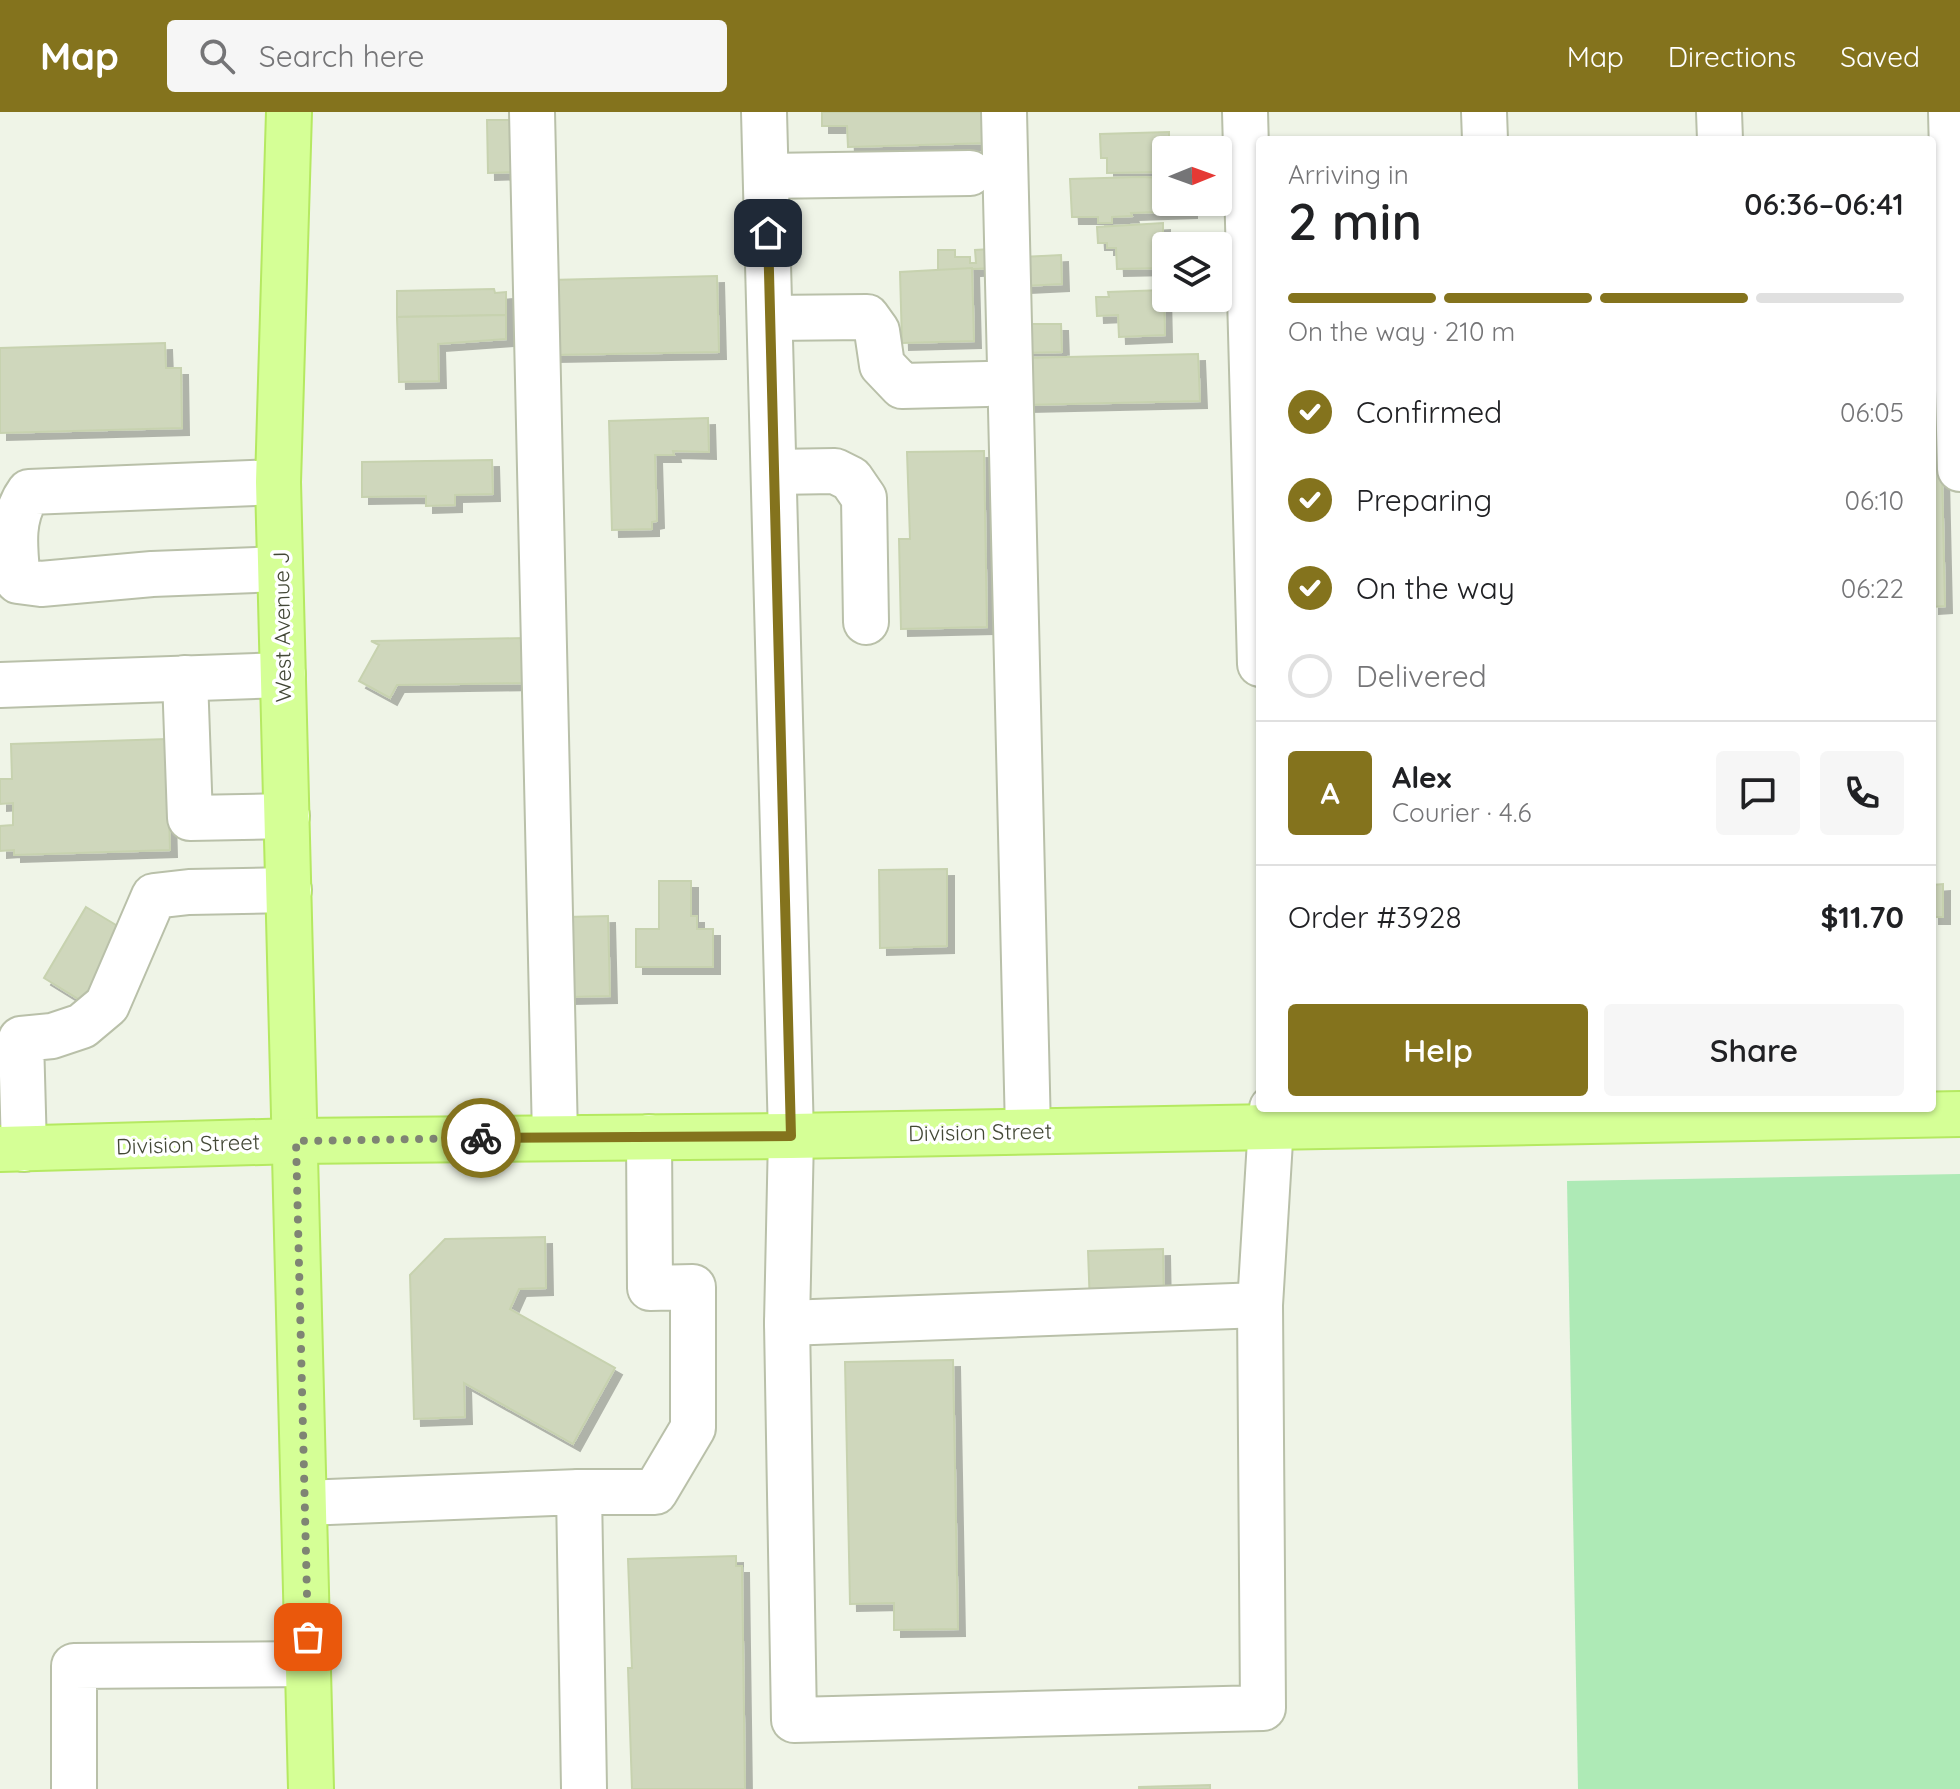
<!DOCTYPE html>
<html lang="en">
<head>
<meta charset="utf-8">
<style>
  body { margin:0; font-family:Quicksand,sans-serif; background:#f6f6f6; color:#202124; height:100vh; display:flex; flex-direction:column; font-size:30px; white-space:nowrap }
  * { box-sizing:border-box; margin:0 }
  p { font-size:26px; color:#757577 }
  .icon { flex:none; width:44px; height:44px; fill:none; stroke:currentColor; stroke-width:2; stroke-linecap:round; stroke-linejoin:round }
  .map { position:relative; flex:1; overflow:hidden }
  .sheet { position:absolute; left:1256px; top:24px; width:680px; height:976px; display:flex; flex-direction:column; background:#fff; border-radius:8px; box-shadow:0 2px 6px #0004 }
  .sheet>* { flex:none }
  .needle { width:52px; rotate:89deg }
  .controls { position:absolute; left:1152px; top:24px; display:grid; gap:16px }
  .controls a { display:grid; place-items:center; width:80px; height:80px; border-radius:8px; background:#fff; box-shadow:0 2px 6px #0004; font-size:40px }
  .pin { position:absolute; display:grid; place-items:center; width:68px; height:68px; color:#fff; margin:-34px; border-radius:16px; box-shadow:0 4px 12px #0006 }
  .courier { position:absolute; display:grid; place-items:center; width:80px; height:80px; margin:-40px; border:6px solid #84731d; border-radius:50%; background:#fff; color:#222; box-shadow:0 2px 10px #0007 }
  .summary em { font-style:normal; font-weight:600 }
  .summary div { display:flex; flex-direction:column-reverse }
  .summary { display:flex; align-items:center; justify-content:space-between; height:136px; padding:0 32px }
  h1 { font-size:52px; font-weight:600; line-height:60px }
  .bar { display:grid; grid-template-columns:repeat(4,1fr); gap:12px 8px; align-content:center; height:96px; padding:0 32px }
  .bar i { height:10px; border-radius:6px; background:#e0e0e0 }
  .bar .active { background:#84731d }
  .bar p { grid-column:span 4 }
  .line { display:flex; align-items:center; gap:20px; padding:0 32px; border-top:2px solid #e0e0e0 }
  .line div { flex:1 }
  .round { display:grid; place-items:center; flex:none; width:84px; height:84px; border-radius:8px; background:#f6f6f6 }
  ol { padding:0 32px; list-style:none }
  li { display:flex; align-items:center; gap:24px; height:88px }
  li p { margin-inline-start:auto }
  li .icon { padding:8px; border-radius:50%; background:#84731d; color:#fff; stroke-width:4 }
  li:last-child { color:#757577 }
  li i { width:44px; height:44px; border:4px solid #e0e0e0; border-radius:50% }
  .cta { display:flex; gap:16px; margin-top:auto; padding:16px 32px }
  .cta a { flex:1; height:92px; border-radius:8px; background:#84731d; color:#fff; font-size:32px; font-weight:600; line-height:92px; text-align:center }
  .cta a+a { background:#f6f6f6; color:#202124 }
  header { display:flex; align-items:center; gap:48px; box-sizing:border-box; height:112px; padding:0 40px; background:#84731d; color:#fff }
  header strong { font-size:38px }
  nav { display:flex; gap:44px; margin-inline-start:auto; font-size:28px }
  .search { width:560px; height:72px; background:#f6f6f6; display:flex; align-items:center; gap:20px; box-sizing:border-box; padding:0 28px; border-radius:8px; color:#757577; font-size:30px }
  .map>svg:first-child { display:block }
  .green { fill:#aeeab6 }
  .building { fill:#cfd7bc; stroke:#c7d2af; stroke-width:2; filter:url(#shadow) }
  .lines { fill:none; stroke-linecap:round; stroke-linejoin:round }
  .minor-casing { stroke:#b9c0a9; stroke-width:48 }
  .major-casing { stroke:#b5e961; stroke-width:48 }
  .minor { stroke:#fff; stroke-width:44 }
  .major { stroke:#d5ff96; stroke-width:44 }
  .done { stroke:#7f8474; stroke-width:8; stroke-dasharray:0 14.4 }
  .route { stroke:#84731d; stroke-width:10 }
  .labels { text-anchor:middle; stroke-width:7; stroke-linejoin:round; paint-order:stroke }
  .street-label { font-size:22px; fill:#434836; stroke:#fff }
</style>
</head>
<body>
<header>
<strong>Map</strong>
<div class="search"><svg class="icon" aria-label="search" viewBox="0 0 24 24"><circle cx="10" cy="10" r="6"/><path d="M15 15l6 6"/></svg>Search here</div>
<nav><a>Map</a><a>Directions</a><a>Saved</a></nav>
</header>
<div class="map">
<svg width="1960" height="1677" viewBox="0 0 1960 1677">
  <defs>
    <filter id="shadow"><feDropShadow dx="7" dy="7" stdDeviation="0" flood-color="#0004"/></filter>
  </defs>
  <rect width="100%" height="100%" fill="#eff4e7"/>
  <!-- green -->
  <polygon class="green" points="1960,1062 1960,1677 1578,1677 1567,1069"/>
  <!-- building -->
  <g class="building">
    <polygon points="822,0 990,0 990,31 848,35 847,14 822,14"/>
    <polygon points="487,8 519,8 520,60 488,61"/>
    <polygon points="1169,20 1169,38 1162,38 1162,60 1107,61 1107,46 1101,46 1100,22"/>
    <polygon points="1139,65 1166,66 1166,90 1190,90 1190,99 1131,101 1132,104 1112,105 1112,111 1098,111 1098,105 1072,105 1070,67"/>
    <polygon points="1163,111 1163,121 1169,121 1169,134 1163,138 1164,156 1117,157 1116,136 1107,136 1107,131 1098,131 1097,115"/>
    <polygon points="991,137 992,156 938,159 938,138 955,138 955,145 970,145 970,151 976,151 975,138"/>
    <polygon points="1061,143 1062,172 1024,174 1022,145"/>
    <polygon points="972,156 974,229 902,231 900,160"/>
    <polygon points="717,164 719,240 551,243 550,168"/>
    <polygon points="494,177 495,181 506,180 506,203 397,205 397,179"/>
    <polygon points="1164,178 1165,223 1119,225 1118,203 1097,204 1096,185 1109,185 1108,180"/>
    <polygon points="506,203 506,227 438,232 439,269 399,270 397,205"/>
    <polygon points="1023,212 1061,212 1062,240 1023,241"/>
    <polygon points="165,231 166,256 181,256 182,316 0,321 0,236"/>
    <polygon points="1198,242 1200,289 1024,293 1023,246"/>
    <polygon points="1932,272 1940,272 1945,494 1932,495"/>
    <polygon points="708,306 709,340 673,339 674,343 655,343 657,409 652,410 652,417 612,418 609,309"/>
    <polygon points="984,339 987,515 901,517 899,427 910,427 907,340"/>
    <polygon points="492,348 493,382 455,383 455,393 426,394 426,384 362,385 362,350"/>
    <polygon points="529,526 530,571 397,573 390,586 359,569 379,533 371,529"/>
    <polygon points="167,627 170,738 14,743 14,738 0,739 0,714 13,713 13,691 0,692 0,667 12,667 11,632"/>
    <polygon points="947,757 947,834 880,836 879,758"/>
    <polygon points="659,769 691,769 691,804 697,804 697,817 713,817 713,855 636,855 636,817 659,817"/>
    <polygon points="1943,772 1943,805 1932,805 1932,773"/>
    <polygon points="86,795 131,822 88,893 44,866"/>
    <polygon points="608,804 610,884 567,885 565,805"/>
    <polygon points="545,1125 546,1176 519,1177 510,1197 615,1256 573,1332 464,1271 465,1305 414,1307 410,1163 445,1127"/>
    <polygon points="1163,1137 1164,1192 1090,1194 1088,1139"/>
    <polygon points="953,1248 958,1517 894,1518 894,1491 850,1492 845,1250"/>
    <polygon points="736,1444 736,1454 742,1454 745,1677 632,1677 628,1556 632,1556 628,1447"/>
    <polygon points="1210,1673 1210,1677 1139,1677 1139,1675"/>
  </g>
  <g class="lines">
    <defs>
      <g id="minor">
        <polyline points="532,0 555,1025"/>
        <polyline points="764,0 791,1024 787,1211 794,1608 1263,1596 1260,1193 1272,996"/>
        <polyline points="1004,0 1028,1019"/>
        <polyline points="1245,0 1260,552"/>
        <polyline points="1484,0 1485,28"/>
        <polyline points="1719,0 1720,28"/>
        <polyline points="1951,0 1960,357"/>
        <polyline points="766,64 970,61"/>
        <polyline points="770,206 867,205 877,219 882,253 902,274 987,272"/>
        <polyline points="774,360 835,359 851,367 864,386 866,510"/>
        <path d="M278,370L29,380C10,406 15,438 18,469L41,472L152,462L280,457"/>
        <polyline points="185,566 190,706 287,704"/>
        <polyline points="0,573 283,563"/>
        <polyline points="24,1037 21,927 52,924 82,914 107,893 154,784 189,780 289,778"/>
        <polyline points="787,1211 1260,1193"/>
        <polyline points="579,1380 655,1380 693,1316 693,1175 650,1176 649,1025"/>
        <polyline points="304,1391 579,1380 584,1677"/>
        <polyline points="74,1677 74,1554 309,1552"/>
      </g>
      <g id="major">
        <polyline points="289,0 278,370 311,1677"/>
        <polyline points="0,1037 296,1029 791,1024 1960,1002"/>
      </g>
    </defs>
    <!-- minor casing -->
    <use href="#minor" class="minor-casing"/>
    <!-- major casing -->
    <use href="#major" class="major-casing"/>
    <!-- minor -->
    <use href="#minor" class="minor"/>
    <!-- major -->
    <use href="#major" class="major"/>
  </g>
  <g class="lines">
    <!-- done -->
    <polyline class="done" points="308,1525 296,1029 481,1026"/>
    <!-- route -->
    <polyline class="route" points="481,1026 791,1024 768,121"/>
  </g>
  <g class="labels">
    <!-- street labels -->
    <g class="street-label">
      <text transform="translate(282 515) rotate(-91)" y="8">West Avenue J</text>
      <text transform="translate(980 1020) rotate(-1)" y="8">Division Street</text>
      <text transform="translate(188 1032) rotate(-2)" y="8">Division Street</text>
    </g>
  </g>
</svg>
<div class="controls">
<a><svg class="needle" viewBox="-14 -14 28 28"><path d="M0-13l5 13h-10z" fill="#e53935"/><path d="M0 13l5-13h-10z" fill="#757577"/></svg></a>
<a><svg class="icon" aria-label="layers" viewBox="0 0 24 24"><path d="M12 4l9 5-9 5-9-5zM3 14l9 5 9-5"/></svg></a>
</div>
<div class="pin" style="left:308px;top:1525px;background:#ea580c"><svg class="icon" aria-label="bag" viewBox="0 0 24 24"><path d="M5 8h14l-1 12H6zM9 8a3 3 0 0 1 6 0"/></svg></div>
<div class="pin" style="left:768px;top:121px;background:#1f2937"><svg class="icon" aria-label="home" viewBox="0 0 24 24"><path d="M3 11l9-7 9 7M6 9v11h12V9"/></svg></div>
<div class="courier" style="left:481px;top:1026px"><svg class="icon" aria-label="bike" viewBox="0 0 24 24"><circle cx="6" cy="16" r="4"/><circle cx="18" cy="16" r="4"/><path d="M6 16l4-8h5l3 8M10 8l3 8H6M13 5h3"/></svg></div>
<section class="sheet">
<div class="summary"><div><h1>2 min</h1><p>Arriving in</p></div><em>06:36–06:41</em></div>
<div class="bar"><i class="active"></i><i class="active"></i><i class="active"></i><i></i><p>On the way · 210 m</p></div>
<ol>
<li><svg class="icon" aria-label="check" viewBox="0 0 24 24"><path d="M5 12l5 5 9-10"/></svg>Confirmed<p>06:05</p></li>
<li><svg class="icon" aria-label="check" viewBox="0 0 24 24"><path d="M5 12l5 5 9-10"/></svg>Preparing<p>06:10</p></li>
<li><svg class="icon" aria-label="check" viewBox="0 0 24 24"><path d="M5 12l5 5 9-10"/></svg>On the way<p>06:22</p></li>
<li><i></i>Delivered</li>
</ol>
<div class="line" style="height:144px"><b class="round" style="background:#84731d;color:#fff">A</b><div><b>Alex</b><p>Courier · 4.6</p></div><a class="round"><svg class="icon" aria-label="chat" viewBox="0 0 24 24"><path d="M4 5h16v11H9l-5 4z"/></svg></a><a class="round"><svg class="icon" aria-label="phone" viewBox="0 0 24 24"><path d="M5 4h4l2 5-3 2q2 4 5 5l2-3 5 2v4C11 20 4 13 5 4z"/></svg></a></div>
<div class="line" style="height:104px"><div>Order #3928</div><b>$11.70</b></div>
<div class="cta"><a>Help</a><a>Share</a></div>
</section>
</div>
</body>
</html>
